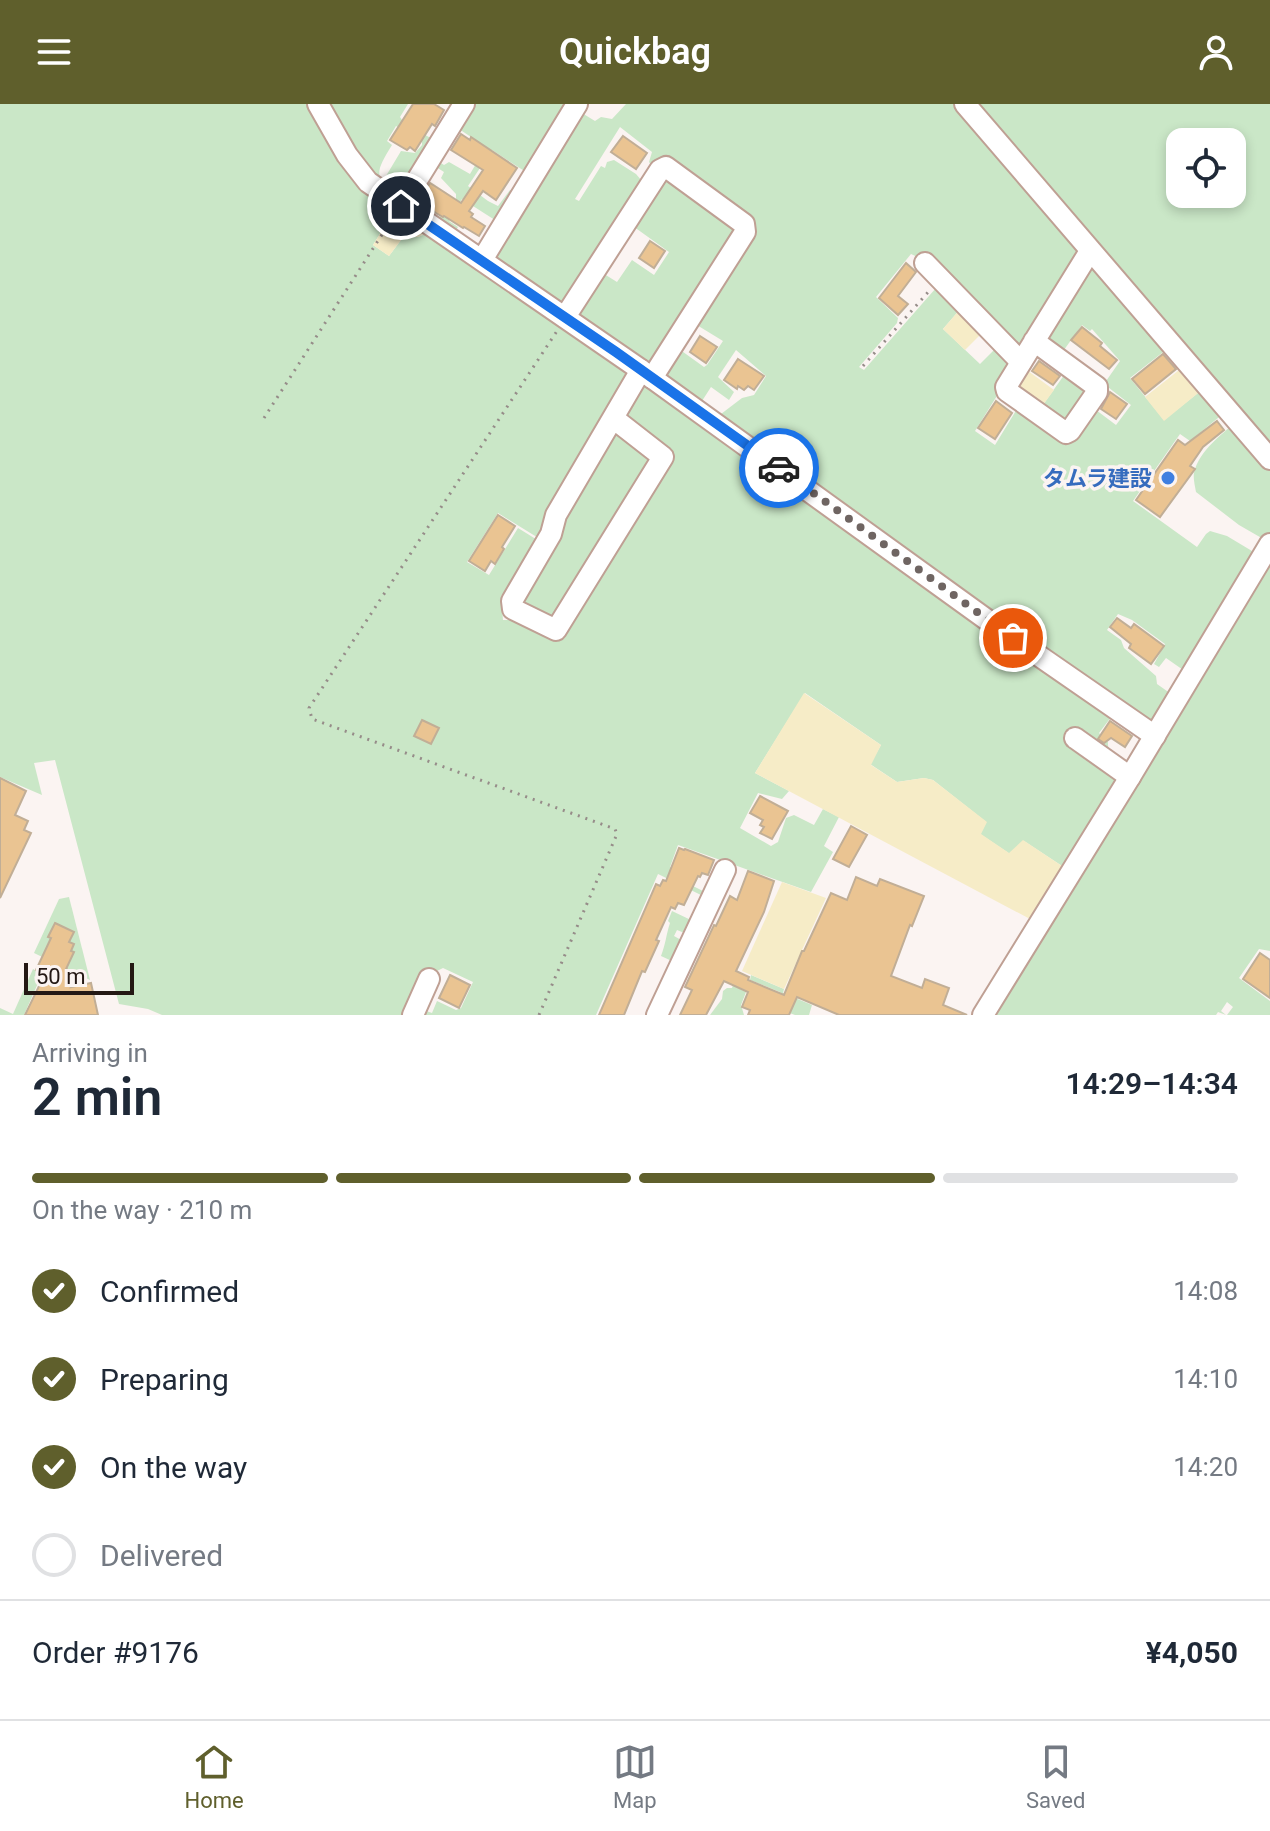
<!DOCTYPE html>
<html lang="en">
<head>
<meta charset="utf-8">
<style>
  body { margin:0; font-family:Roboto,"Noto Sans JP",sans-serif; background:#f2f2f3; color:#1f2937; height:100vh; display:flex; flex-direction:column; font-size:30px; white-space:nowrap }
  * { box-sizing:border-box; margin:0 }
  p { font-size:26px; color:#747a83 }
  .icon { flex:none; width:44px; height:44px; fill:none; stroke:currentColor; stroke-width:2; stroke-linecap:round; stroke-linejoin:round }
  .map { position:relative; height:911px; overflow:hidden }
  .drawer { display:flex; flex-direction:column; background:#fff; flex:1 }
  .drawer>* { flex:none }
  .fabs { position:absolute; left:1166px; top:24px; display:grid; gap:16px }
  .fabs a { display:grid; place-items:center; width:80px; height:80px; border-radius:16px; background:#fff; box-shadow:0 4px 12px #0003; font-size:40px }
  .scale { position:absolute; left:24px; bottom:20px; width:110px; box-sizing:border-box; padding-left:8px; border:4px solid #241814; border-top:0; font-size:22px; line-height:28px; white-space:nowrap; color:#241814; -webkit-text-stroke:6px #fbf4f2; paint-order:stroke }
  .pin { position:absolute; display:grid; place-items:center; width:68px; height:68px; color:#fff; margin:-34px; border:4px solid #fff; border-radius:50%; box-shadow:0 2px 8px #0007 }
  .courier { position:absolute; display:grid; place-items:center; width:80px; height:80px; margin:-40px; border:6px solid #1a73e8; border-radius:50%; background:#fff; color:#222; box-shadow:0 2px 10px #0007 }
  .head em { font-style:normal; font-weight:600 }
  .head div { display:flex; flex-direction:column-reverse }
  .head { display:flex; align-items:center; justify-content:space-between; height:136px; padding:0 32px }
  h1 { font-size:52px; font-weight:600; line-height:60px }
  .bar { display:grid; grid-template-columns:repeat(4,1fr); gap:12px 8px; align-content:center; height:96px; padding:0 32px }
  .bar i { height:10px; border-radius:6px; background:#e0e1e3 }
  .bar .on { background:#5f5f2c }
  .bar p { grid-column:span 4 }
  .line { display:flex; align-items:center; gap:20px; padding:0 32px; border-top:2px solid #e0e1e3 }
  .line div { flex:1 }
  ol { padding:0 32px; list-style:none }
  li { display:flex; align-items:center; gap:24px; height:88px }
  li p { margin-inline-start:auto }
  li .icon { padding:8px; border-radius:50%; background:#5f5f2c; color:#fff; stroke-width:4 }
  li:last-child { color:#747a83 }
  li i { width:44px; height:44px; border:4px solid #e0e1e3; border-radius:50% }
  header { display:flex; justify-content:space-between; align-items:center; height:104px; padding:0 32px; background:#5f5f2c; color:#fff; font-size:36px; font-weight:600 }
  .dock { display:flex; justify-content:space-around; align-items:center; height:112px; border-top:2px solid #e0e1e3; background:#fff; font-size:22px; color:#747a83 }
  .dock a { display:grid; justify-items:center; gap:4px }
  .dock .on { color:#5f5f2c }
  .map>svg:first-child { display:block }
  .green { fill:#cae7c7; fill-rule:evenodd }
  .sand { fill:#f6ecc7 }
  .building { fill:#eac492; stroke:#c1ae96; stroke-width:2 }
  .lines { fill:none; stroke-linecap:round; stroke-linejoin:round }
  .minor-casing { stroke:#bfa094; stroke-width:24 }
  .path { stroke:#968c89; stroke-width:3; stroke-dasharray:2 6; stroke-linecap:butt }
  .minor { stroke:#fff; stroke-width:20 }
  .done { stroke:#6f6562; stroke-width:8; stroke-dasharray:0 14.4 }
  .route { stroke:#1a73e8; stroke-width:10 }
  .shop-dot { fill:#3f7fe0; stroke:#fbf4f2; stroke-width:3 }
  .labels { text-anchor:middle; stroke-width:7; stroke-linejoin:round; paint-order:stroke }
  .shop-label { font-size:22px; font-weight:bold; fill:#366cbe; stroke:#fbf4f2; text-anchor:end }
</style>
</head>
<body>
<header><svg class="icon" aria-label="menu" viewBox="0 0 24 24"><path d="M4 6h16M4 12h16M4 18h16"/></svg>Quickbag<svg class="icon" aria-label="person" viewBox="0 0 24 24"><circle cx="12" cy="8" r="4"/><path d="M4 21q1-7 8-7t8 7"/></svg></header>
<div class="map">
<svg width="1270" height="911" viewBox="0 0 1270 911">
  <rect width="100%" height="100%" fill="#fbf4f2"/>
  <!-- green -->
  <g class="green">
    <path d="M0,0H408L400,13L404,19L436,37L403,92L390,82L386,72L401,47L415,49L422,41V37L396,22L387,37L392,41C374,70 374,73 399,97L370,76L371,83L396,104L373,141L389,152L404,132L418,133L441,124L447,127L427,113L428,109L431,112L446,113L456,97V90L441,74L444,68L433,61L436,56L444,61L449,58L470,70L486,43L456,23L470,0H572L529,70L492,46L468,82L488,97L498,102L510,86L516,90L498,118L462,95L449,117L458,123L453,132L479,148L491,145L577,6L595,17L601,13L612,15L626,0H1270V847L1259,845L1239,874L1270,897V911H1227L1233,903L1227,898L1221,907L1226,911L1218,908L1216,911H991L1075,773L1062,762L1024,737L1010,750L980,730L986,718L933,676L924,674L897,678L870,660L881,641L805,589L755,669L789,687L782,695L758,689L740,724L771,742L778,738L786,714L794,711L814,721L823,705L839,713L824,742L833,748L811,788L678,741L670,763L696,775L693,782L705,788L703,792L658,770L596,911H419L421,905L432,909L437,897L456,906L461,904L473,878L443,864L427,872L410,911H162L148,905L119,900L55,656L34,659L42,691L0,673ZM620,23L652,48L649,58L659,71L633,113L630,120L669,148L654,171L632,156L617,178L601,168L588,186L584,178L640,83L642,77L636,70L614,56L607,58L605,64L601,62L579,97L575,95ZM1180,38H1232V90H1180ZM1074,125L1095,149L1044,231C1043,240 1054,245 1061,250L1082,221L1090,227L1092,225L1120,257L1104,280L1131,301L1116,321L1092,303L1070,336L1023,303L1017,305L995,341L975,327L1000,287V283L1015,259V254L1000,240L980,260L943,225L962,203L942,183L936,184L864,266L859,263L897,219L898,214L876,193L911,150L924,156L1019,249L1023,248L1084,151L1085,147L1070,130ZM687,215L723,237L707,261L704,263L672,240ZM1171,233L1239,315C1223,330 1199,346 1194,369C1193,374 1195,382 1196,388L1239,421L1265,436L1257,450L1227,432L1210,427L1206,430L1197,443L1133,397L1180,330L1190,337L1224,309L1203,285L1164,316L1130,274L1167,245L1163,239ZM736,246L766,272L754,291L742,294L721,310L702,297L711,283L729,296L734,288L718,273ZM498,409L540,435L549,444L521,493L525,516H503L501,492L511,485L539,437L518,424L489,471L467,458ZM1118,510L1132,516L1165,540L1154,560L1159,563L1166,554L1186,568L1192,559L1200,565L1121,693L1114,688L1123,673L1071,635L1075,630L1126,668L1129,665C1118,657 1107,652 1108,638L1099,629L1115,608L1068,575L1072,571L1149,623L1155,621L1174,592L1157,580L1156,572L1124,544L1121,536L1107,526Z"/>
    <polygon points="1067,267 1089,282 1068,320 1040,305"/>
    <polygon points="69,793 90,876 34,849 59,795"/>
    <path d="M672,807L693,817L687,830L677,826L674,832L683,837L674,858L661,852C666,839 666,831 670,819L668,817Z"/>
    <polygon points="33,865 42,870 24,911 0,911 0,904 13,910"/>
    <polygon points="751,871 784,885 783,889 812,901 809,911 795,911 784,907 783,892 780,888 750,876"/>
    <polygon points="733,881 746,888 741,901 744,911 710,911 722,895 723,887 727,884 732,884"/>
  </g>
  <!-- sand -->
  <g class="sand">
    <polygon points="396,104 431,127 418,133 404,132 389,152 373,141"/>
    <polygon points="962,203 985,226 965,246 943,225"/>
    <polygon points="1183,263 1203,285 1164,317 1145,293"/>
    <polygon points="1024,264 1054,286 1040,305 1015,287"/>
    <polygon points="804,589 881,641 871,661 897,678 924,674 933,676 987,718 981,730 1009,749 1023,736 1062,762 1030,815 755,669"/>
    <polygon points="782,778 826,794 784,885 742,867"/>
  </g>
  <!-- building -->
  <g class="building">
    <polygon points="413,0 434,0 444,6 435,22 432,20 415,47 410,43 407,46 390,36"/>
    <polygon points="461,30 470,36 471,33 517,64 496,96 483,87 469,107 473,110 471,113 485,122 479,132 464,123 463,124 444,112 443,113 436,109 419,97 430,79 461,99 483,66 451,46"/>
    <polygon points="623,32 647,49 636,65 611,48"/>
    <polygon points="650,137 665,147 654,164 639,154"/>
    <polygon points="906,159 916,168 898,192 908,200 898,211 879,194"/>
    <polygon points="1082,223 1102,239 1100,242 1117,256 1109,265 1071,236"/>
    <polygon points="700,232 717,243 706,259 690,248"/>
    <polygon points="1163,250 1176,265 1145,290 1132,275"/>
    <polygon points="738,255 764,272 754,286 748,282 744,286 738,282 737,285 724,276"/>
    <polygon points="1039,257 1060,272 1053,281 1032,267"/>
    <polygon points="1110,288 1127,300 1116,315 1101,305"/>
    <polygon points="996,297 1012,309 995,335 978,324"/>
    <polygon points="1217,317 1224,326 1203,343 1190,362 1195,365 1160,413 1136,396 1178,336 1185,341"/>
    <polygon points="498,411 515,422 502,443 504,445 495,460 491,457 485,467 469,457"/>
    <polygon points="1117,514 1131,524 1134,520 1164,542 1151,560 1129,544 1131,540 1110,523"/>
    <polygon points="422,616 439,624 431,640 414,632"/>
    <polygon points="1110,617 1132,632 1125,643 1111,634 1104,639 1098,635"/>
    <polygon points="0,674 26,687 15,711 28,717 24,726 31,729 0,794"/>
    <polygon points="760,692 788,707 772,735 760,729 764,723 760,721 763,716 750,709"/>
    <polygon points="851,722 867,731 849,763 833,755"/>
    <polygon points="679,744 684,746 685,745 714,756 708,771 702,769 700,773 698,772 684,801 678,799 675,805 671,803 656,836 659,837 645,868 642,867 624,911 599,911 656,780 660,782 663,776 666,777"/>
    <polygon points="748,767 774,777 764,808 736,867 749,873 748,876 784,891 802,847 804,847 831,789 847,796 856,773 877,782 880,775 924,792 912,822 910,821 891,872 922,884 925,875 949,884 943,901 967,911 839,911 797,893 789,911 748,911 750,906 742,903 748,888 724,877 706,911 680,911 692,886 685,883 714,821 716,822 730,792 737,796"/>
    <polygon points="55,819 74,828 69,838 74,840 71,847 74,848 66,865 77,871 71,883 91,879 98,911 25,911 42,876 41,875 43,870 36,866 51,834 48,833"/>
    <polygon points="1260,849 1270,856 1270,894 1243,875"/>
    <polygon points="450,871 470,881 459,904 439,894"/>
  </g>
  <g class="lines">
    <defs>
      <g id="minor">
        <polyline points="318,0 347,51 368,78 641,266 990,518 1155,632"/>
        <polyline points="965,0 1270,355"/>
        <polyline points="401,102 464,0"/>
        <polyline points="482,156 577,0"/>
        <polyline points="925,159 1021,258"/>
        <polyline points="565,213 660,66 666,63 744,120 745,128 652,274"/>
        <polyline points="1034,237 1097,283 1097,288 1070,327 1066,329 1007,287 1006,283 1090,147"/>
        <polyline points="613,314 663,353 556,526 513,505 512,497 551,430 556,411 641,266"/>
        <polyline points="1075,634 1130,673"/>
        <polyline points="413,911 429,875"/>
        <polyline points="657,911 725,766"/>
        <polyline points="983,911 1130,673 1270,440"/>
      </g>
    </defs>
    <!-- minor casing -->
    <use href="#minor" class="minor-casing"/>
    <!-- path -->
    <g class="path">
      <polyline points="863,262 929,187"/>
      <polyline points="264,314 392,115"/>
      <polyline points="539,911 617,730 615,725 312,615 309,604 557,227"/>
    </g>
    <!-- minor -->
    <use href="#minor" class="minor"/>
  </g>
  <g class="lines">
    <!-- done -->
    <polyline class="done" points="779,364 1013,534"/>
    <!-- route -->
    <polyline class="route" points="401,102 616,248 779,364"/>
  </g>
  <!-- markers -->
  <circle class="shop-dot" cx="1168" cy="374" r="8"/>
  <g class="labels">
    <!-- shop labels -->
    <g class="shop-label">
      <text x="1152" y="382">タムラ建設</text>
    </g>
  </g>
</svg>
<div class="fabs">
<a><svg class="icon" aria-label="locate" viewBox="0 0 24 24"><circle cx="12" cy="12" r="6"/><path d="M12 2v4M12 18v4M2 12h4M18 12h4"/></svg></a>
</div>
<div class="scale">50 m</div>
<div class="pin" style="left:1013px;top:534px;background:#ea580c"><svg class="icon" aria-label="bag" viewBox="0 0 24 24"><path d="M5 8h14l-1 12H6zM9 8a3 3 0 0 1 6 0"/></svg></div>
<div class="pin" style="left:401px;top:102px;background:#1f2937"><svg class="icon" aria-label="home" viewBox="0 0 24 24"><path d="M3 11l9-7 9 7M6 9v11h12V9"/></svg></div>
<div class="courier" style="left:779px;top:364px"><svg class="icon" aria-label="car" viewBox="0 0 24 24"><path d="M5 17H2v-5l4-1 3-4h7l3 4 3 1v5h-3M9 17h6M6 11h13"/><circle cx="7" cy="17" r="2"/><circle cx="17" cy="17" r="2"/></svg></div>
</div>
<section class="drawer">
<div class="head"><div><h1>2 min</h1><p>Arriving in</p></div><em>14:29–14:34</em></div>
<div class="bar"><i class="on"></i><i class="on"></i><i class="on"></i><i></i><p>On the way · 210 m</p></div>
<ol>
<li><svg class="icon" aria-label="check" viewBox="0 0 24 24"><path d="M5 12l5 5 9-10"/></svg>Confirmed<p>14:08</p></li>
<li><svg class="icon" aria-label="check" viewBox="0 0 24 24"><path d="M5 12l5 5 9-10"/></svg>Preparing<p>14:10</p></li>
<li><svg class="icon" aria-label="check" viewBox="0 0 24 24"><path d="M5 12l5 5 9-10"/></svg>On the way<p>14:20</p></li>
<li><i></i>Delivered</li>
</ol>
<div class="line" style="height:104px"><div>Order #9176</div><b>¥4,050</b></div>
</section>
<nav class="dock">
<a class="on"><svg class="icon" aria-label="home" viewBox="0 0 24 24"><path d="M3 11l9-7 9 7M6 9v11h12V9"/></svg>Home</a>
<a><svg class="icon" aria-label="map" viewBox="0 0 24 24"><path d="M3 6l6-2 6 2 6-2v14l-6 2-6-2-6 2zM9 4v14M15 6v14"/></svg>Map</a>
<a><svg class="icon" aria-label="saved" viewBox="0 0 24 24"><path d="M7 4h10v16l-5-4-5 4z"/></svg>Saved</a>
</nav>
</body>
</html>
